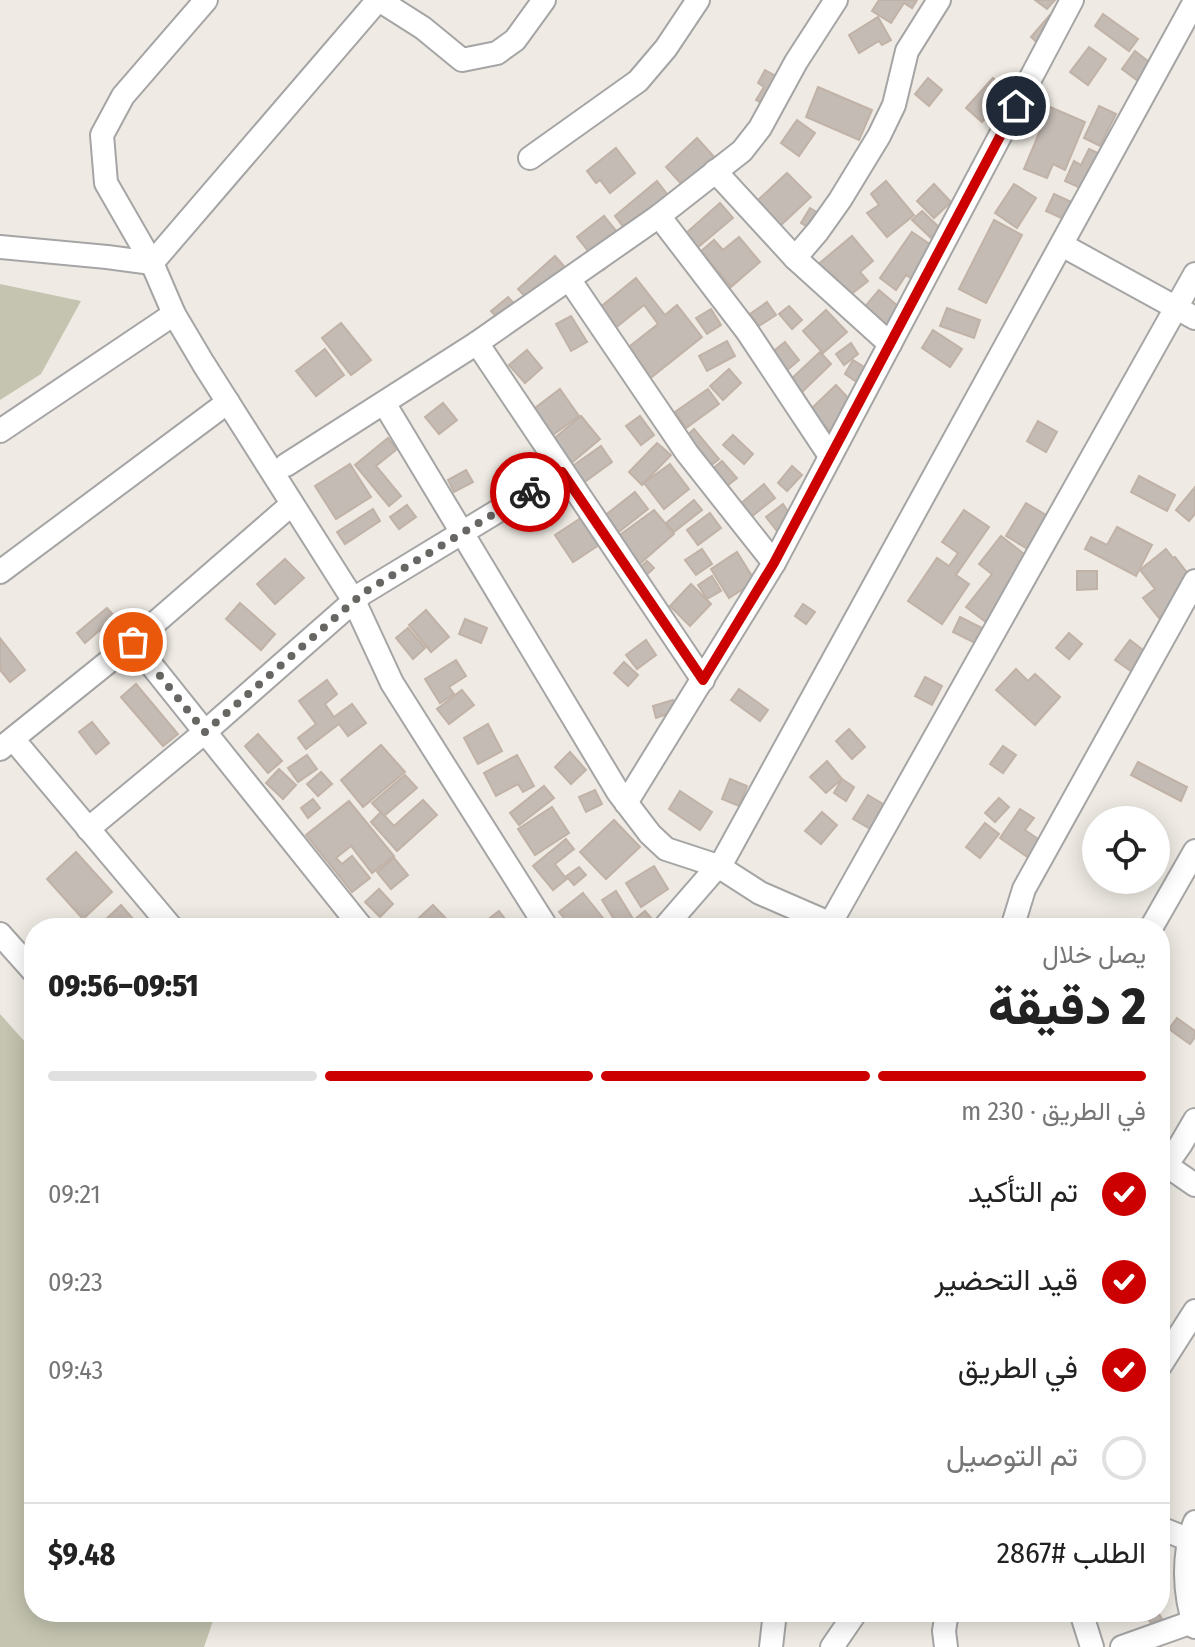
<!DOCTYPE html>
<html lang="ar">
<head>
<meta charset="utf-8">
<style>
  body { margin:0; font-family:"Fira Sans Condensed",Vazirmatn,sans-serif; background:#f2f2f2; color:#222; direction:rtl; height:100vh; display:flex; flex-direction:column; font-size:30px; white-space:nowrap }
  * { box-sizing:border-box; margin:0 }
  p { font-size:26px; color:#767676 }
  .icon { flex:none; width:44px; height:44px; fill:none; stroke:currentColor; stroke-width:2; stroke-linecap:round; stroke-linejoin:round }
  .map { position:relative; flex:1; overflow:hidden; direction:ltr }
  .sheet { position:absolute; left:24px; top:918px; width:1146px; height:704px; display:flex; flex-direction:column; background:#fff; border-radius:32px; box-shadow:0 4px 20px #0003; direction:rtl }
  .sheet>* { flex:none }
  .buttons { position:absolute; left:1082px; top:806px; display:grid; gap:16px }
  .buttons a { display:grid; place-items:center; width:88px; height:88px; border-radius:50%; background:#fff; box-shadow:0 4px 20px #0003; font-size:40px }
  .pin { position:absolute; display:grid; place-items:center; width:68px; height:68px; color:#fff; margin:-34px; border:4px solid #fff; border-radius:50%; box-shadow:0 2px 8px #0007 }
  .courier { position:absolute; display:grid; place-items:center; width:80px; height:80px; margin:-40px; border:6px solid #cc0001; border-radius:50%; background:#fff; color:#222; box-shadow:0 2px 10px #0007 }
  .summary em { font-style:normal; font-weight:800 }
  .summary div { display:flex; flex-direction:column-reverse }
  .summary { display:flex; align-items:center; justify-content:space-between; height:136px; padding:0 24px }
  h1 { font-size:52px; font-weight:800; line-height:60px }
  .bar { display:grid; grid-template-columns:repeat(4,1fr); gap:12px 8px; align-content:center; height:96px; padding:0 24px }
  .bar i { height:10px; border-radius:6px; background:#e0e0e0 }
  .bar .current { background:#cc0001 }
  .bar p { grid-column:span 4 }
  .line { display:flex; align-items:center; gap:20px; padding:0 24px; border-top:2px solid #e0e0e0 }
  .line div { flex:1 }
  ol { padding:0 24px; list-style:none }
  li { display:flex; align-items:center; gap:24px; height:88px }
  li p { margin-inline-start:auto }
  li .icon { padding:8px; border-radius:50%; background:#cc0001; color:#fff; stroke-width:4 }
  li:last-child { color:#767676 }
  li i { width:44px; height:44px; border:4px solid #e0e0e0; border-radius:50% }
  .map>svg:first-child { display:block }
  .construction { fill:#c4c4b0 }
  .building { fill:#c4bbb4; stroke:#c1b2a7; stroke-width:2 }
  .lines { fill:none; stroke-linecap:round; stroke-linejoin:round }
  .minor-casing { stroke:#a5a5a5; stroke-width:26 }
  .minor { stroke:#fff; stroke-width:22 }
  .done { stroke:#676663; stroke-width:8; stroke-dasharray:0 14.4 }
  .route { stroke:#cc0001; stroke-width:10 }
</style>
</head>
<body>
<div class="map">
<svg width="1195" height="1647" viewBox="0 0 1195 1647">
  <rect width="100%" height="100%" fill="#efebe4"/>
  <!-- construction -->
  <g class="construction">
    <polygon points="0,284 81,301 41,374 0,400"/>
    <polygon points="0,1014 34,1052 34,1612 216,1612 204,1647 0,1647"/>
  </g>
  <!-- building -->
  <g class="building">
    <polygon points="879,0 917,0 912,8 904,3 891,23 872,11"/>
    <polygon points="1035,0 1055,0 1047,9"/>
    <polygon points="1103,14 1138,39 1129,51 1095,26"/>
    <polygon points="1050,15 1067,30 1047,52 1031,37"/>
    <polygon points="878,17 891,40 882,45 879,41 859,53 849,35"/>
    <polygon points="1089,47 1106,59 1088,85 1070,72"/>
    <polygon points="1135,51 1163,73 1150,90 1122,69"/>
    <polygon points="765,70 790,84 775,111 756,100 764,87 758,83"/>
    <polygon points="928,78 942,90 929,106 915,94"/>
    <polygon points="993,78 1009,92 982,122 966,108"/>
    <polygon points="818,87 872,110 859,140 806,117"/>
    <polygon points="1099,106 1116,114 1100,146 1084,138"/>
    <polygon points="1050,107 1085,122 1065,170 1053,164 1047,178 1024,169"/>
    <polygon points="797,120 815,133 799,156 781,143"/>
    <polygon points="697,138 726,170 695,199 666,167"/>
    <polygon points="616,148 635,173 610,193 600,180 596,183 587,171"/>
    <polygon points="1089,149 1115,161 1098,196 1065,181 1074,161 1081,165"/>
    <polygon points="787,173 811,197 780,226 757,201"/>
    <polygon points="657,181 677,207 648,229 638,217 624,228 615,216"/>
    <polygon points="886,181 914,215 887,237 867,213 879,205 871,194"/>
    <polygon points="934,184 951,202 934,218 917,201"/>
    <polygon points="1014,184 1036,198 1017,228 995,213"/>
    <polygon points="1054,194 1078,205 1070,222 1046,211"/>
    <polygon points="720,203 733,218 697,248 685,234"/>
    <polygon points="810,208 835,223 825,238 801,223"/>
    <polygon points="922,211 940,228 931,238 912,220"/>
    <polygon points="604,216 630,248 603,270 577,237"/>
    <polygon points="994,220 1022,235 986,303 959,289"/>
    <polygon points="912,232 934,247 912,279 906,275 896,290 880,278"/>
    <polygon points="852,236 873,261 860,272 868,281 850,295 833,275 828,280 816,266"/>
    <polygon points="739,237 760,262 731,287 701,251 714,240 723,250"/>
    <polygon points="555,256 576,280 533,305 518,289"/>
    <polygon points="636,278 665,315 677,305 702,337 648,380 625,350 658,324 644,305 614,329 598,309"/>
    <polygon points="879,290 912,318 895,337 862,310"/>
    <polygon points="508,297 521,311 505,326 491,311"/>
    <polygon points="767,302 776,315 759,326 750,314"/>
    <polygon points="789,306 802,320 792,329 779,314"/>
    <polygon points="947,308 980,320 974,338 940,326"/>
    <polygon points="711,309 721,325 707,334 696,318"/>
    <polygon points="826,310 847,332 823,353 803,331"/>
    <polygon points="571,316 587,342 571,351 556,324"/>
    <polygon points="341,323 371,360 351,375 322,338"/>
    <polygon points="933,330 962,349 950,367 922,348"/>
    <polygon points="727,341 735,356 707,371 699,356"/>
    <polygon points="785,342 799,360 785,372 770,354"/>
    <polygon points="851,343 858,354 844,365 836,354"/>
    <polygon points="325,349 344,375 316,396 296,371"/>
    <polygon points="527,350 542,368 525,383 509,365"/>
    <polygon points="820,352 831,364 801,393 789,381"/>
    <polygon points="853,360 874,373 864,387 845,374"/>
    <polygon points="729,369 741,383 723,400 710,386"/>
    <polygon points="836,385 850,400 842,408 853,420 835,436 810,410"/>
    <polygon points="560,389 579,416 550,437 531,411"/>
    <polygon points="708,389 719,404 686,428 675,412"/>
    <polygon points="443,403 457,420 439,434 425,417"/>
    <polygon points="581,416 600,439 569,465 550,442"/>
    <polygon points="640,416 654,435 641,445 626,426"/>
    <polygon points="1038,421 1057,432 1046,452 1027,441"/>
    <polygon points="694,429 719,459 709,467 684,438"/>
    <polygon points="733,435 753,454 744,464 723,445"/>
    <polygon points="388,438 397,449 376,466 401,496 389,506 355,465"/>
    <polygon points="657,443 671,455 642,485 629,472"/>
    <polygon points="601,446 612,462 579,486 567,470"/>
    <polygon points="722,461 737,478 723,489 709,472"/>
    <polygon points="350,464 371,497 336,519 315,486"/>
    <polygon points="670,464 689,489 664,509 644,483"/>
    <polygon points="792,466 802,475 787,491 778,483"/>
    <polygon points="466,470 473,482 454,492 448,480"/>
    <polygon points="1139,476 1175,495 1167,511 1131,492"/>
    <polygon points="764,484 775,498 751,517 740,504"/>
    <polygon points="1195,487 1195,514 1189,521 1176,510"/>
    <polygon points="635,492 648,509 616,534 603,517"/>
    <polygon points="694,500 702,510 674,532 666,523"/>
    <polygon points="1026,503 1061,524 1041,557 1006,536"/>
    <polygon points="783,504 793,519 777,531 766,517"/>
    <polygon points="407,505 416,517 399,529 390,517"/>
    <polygon points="373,509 380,521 345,544 337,532"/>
    <polygon points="654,510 674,534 636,567 613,540"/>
    <polygon points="964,510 989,527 956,575 969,584 942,624 908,601 937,558 949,566 958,553 942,542"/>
    <polygon points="710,513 721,528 698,545 687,530"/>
    <polygon points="581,518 599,545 573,562 555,535"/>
    <polygon points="1117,527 1152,545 1136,576 1085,549 1091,537 1107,545"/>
    <polygon points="1001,536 1033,561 995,629 966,607 992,574 979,564"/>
    <polygon points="702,549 712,564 696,575 685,560"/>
    <polygon points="1166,549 1173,558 1175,557 1195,583 1195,590 1159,618 1143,598 1155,589 1140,570"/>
    <polygon points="737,552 755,581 729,598 711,569"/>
    <polygon points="285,559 304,578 275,604 257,584"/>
    <polygon points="647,561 654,568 640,581 633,574"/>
    <polygon points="1077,571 1097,571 1097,589 1077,590"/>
    <polygon points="712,576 721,591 707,599 698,585"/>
    <polygon points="691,584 711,604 690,626 670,606"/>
    <polygon points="240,603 275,634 261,650 226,619"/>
    <polygon points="803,604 815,612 806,624 795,616"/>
    <polygon points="107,608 115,617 85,643 77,633"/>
    <polygon points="426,610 449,637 431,652 409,625"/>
    <polygon points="960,617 990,632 983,647 953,632"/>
    <polygon points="465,619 487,628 481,643 459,634"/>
    <polygon points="408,628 425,648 413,659 396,638"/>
    <polygon points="1069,633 1082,644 1069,659 1056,648"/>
    <polygon points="0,638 25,670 10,682 0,670"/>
    <polygon points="646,640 656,655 637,669 626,655"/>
    <polygon points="1130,640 1147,653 1132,672 1115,660"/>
    <polygon points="456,660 466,676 449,687 454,694 440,703 425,679"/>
    <polygon points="624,662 638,675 628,686 614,673"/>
    <polygon points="1016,669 1028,681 1035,674 1060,697 1035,725 996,690"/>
    <polygon points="925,677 942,686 932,705 915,696"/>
    <polygon points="327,680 337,694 325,704 334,717 352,704 366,723 348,736 339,724 306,749 298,738 316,724 299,701"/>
    <polygon points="136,684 178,734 163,746 121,697"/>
    <polygon points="739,689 768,710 760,721 731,700"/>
    <polygon points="462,690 474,705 449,724 437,709"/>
    <polygon points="673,700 677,711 656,718 653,706"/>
    <polygon points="92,722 109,743 96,754 79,732"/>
    <polygon points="488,724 502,751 478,764 464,738"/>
    <polygon points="849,729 865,747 852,759 836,741"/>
    <polygon points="258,734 282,761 268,773 245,746"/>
    <polygon points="381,745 405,772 363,807 341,780"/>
    <polygon points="1003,746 1016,755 1003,773 990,764"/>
    <polygon points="570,752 586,770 571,784 555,767"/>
    <polygon points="307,755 317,769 298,782 288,768"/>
    <polygon points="517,755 534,786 523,792 518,784 496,796 484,773"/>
    <polygon points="827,761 842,779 826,793 810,777"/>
    <polygon points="1138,762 1187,787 1181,801 1131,775"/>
    <polygon points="279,769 296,785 283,799 266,783"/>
    <polygon points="321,772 332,784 318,796 307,784"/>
    <polygon points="405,775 417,788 384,816 372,803"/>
    <polygon points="730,779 747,786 739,806 722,799"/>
    <polygon points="842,779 854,787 846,801 834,793"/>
    <polygon points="544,786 554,798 519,825 510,813"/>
    <polygon points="595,790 602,804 586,812 579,797"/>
    <polygon points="680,791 712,812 700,830 669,809"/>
    <polygon points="868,795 898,813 884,837 853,819"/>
    <polygon points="999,798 1009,807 995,822 985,813"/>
    <polygon points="313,799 320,808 308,818 301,808"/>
    <polygon points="423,800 437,815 397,851 371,822 381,812 394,826"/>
    <polygon points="349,801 394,856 372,873 351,846 336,858 342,864 352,856 370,878 352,892 306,835"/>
    <polygon points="552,807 569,833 535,855 518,829"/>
    <polygon points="1020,809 1034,818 1025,830 1041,841 1029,858 1000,838"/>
    <polygon points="822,812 837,825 821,844 805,831"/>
    <polygon points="614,820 640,847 606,879 580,852"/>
    <polygon points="985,823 999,834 980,858 966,847"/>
    <polygon points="566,839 574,849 555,864 565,877 579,867 586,875 574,885 568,878 553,890 533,866"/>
    <polygon points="76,852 112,892 83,919 47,879"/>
    <polygon points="394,858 408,875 391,889 377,872"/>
    <polygon points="654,866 668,889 641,907 626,883"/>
    <polygon points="379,889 393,904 380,917 365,902"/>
    <polygon points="616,891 633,919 619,927 602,900"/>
    <polygon points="583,893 607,923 601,928 572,928 559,912"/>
    <polygon points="121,905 133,919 123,928 110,928 104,921"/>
    <polygon points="433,905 455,928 408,928"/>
    <polygon points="499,911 512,928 477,928"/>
    <polygon points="645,911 657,925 654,928 624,928"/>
    <polygon points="1177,1018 1195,1031 1195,1037 1190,1044 1169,1029"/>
    <polygon points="1144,1612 1158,1612 1162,1619 1152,1625"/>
  </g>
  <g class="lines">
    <defs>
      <g id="minor">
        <polyline points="206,0 123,96 102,135 106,183 152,263 174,314 203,363 354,601 392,683 547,928"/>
        <polyline points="379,0 423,28 462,60 497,53 515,40 544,0"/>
        <polyline points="530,158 638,81 666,48 698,0"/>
        <polyline points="715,171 795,258 890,344"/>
        <polyline points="659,216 747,331 830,456"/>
        <polyline points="1062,245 1195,318"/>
        <polyline points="0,247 107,257 152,263 378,0"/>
        <polyline points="795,258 818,231 840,200 879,136 894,105 907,51 939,0"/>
        <polyline points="569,279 687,453 774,563"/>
        <polyline points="477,343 703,680"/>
        <polyline points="384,403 618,792 650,834 666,849 718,866 760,893 829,923 836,928"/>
        <polyline points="0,431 174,314"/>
        <polyline points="286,465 477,343 659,216 742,151 760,128 796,62 836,0"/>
        <polyline points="0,572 228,402"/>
        <polyline points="133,642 362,928"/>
        <polyline points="13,739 172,928"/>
        <polyline points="0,749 133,642 292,504"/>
        <polyline points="626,803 774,563 1072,0"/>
        <polyline points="88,829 205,732 363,593 562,472"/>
        <polyline points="664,928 724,859 1195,1"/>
        <polyline points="826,928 834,917 1195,274"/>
        <polyline points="1012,928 1024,889 1195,581"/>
        <polyline points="1151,928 1195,851"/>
        <polyline points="0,934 34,972"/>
        <polyline points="1160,1158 1166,1165 1195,1185"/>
        <polyline points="1160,1174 1181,1144 1195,1120"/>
        <polyline points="1160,1366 1195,1311"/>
        <path d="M1195,1522C1182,1555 1184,1594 1195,1627"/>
        <polyline points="1160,1528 1195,1542"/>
        <polyline points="1081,1612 1092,1647"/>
        <polyline points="771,1647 775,1612"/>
        <polyline points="832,1647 856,1612"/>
        <polyline points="946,1647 944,1631 947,1612"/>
        <polyline points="1122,1647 1195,1621"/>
      </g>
    </defs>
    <!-- minor casing -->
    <use href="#minor" class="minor-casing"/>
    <!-- minor -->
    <use href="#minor" class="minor"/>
  </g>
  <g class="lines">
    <!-- done -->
    <polyline class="done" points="133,642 205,732 363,593 530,492"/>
    <!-- route -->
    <polyline class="route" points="530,492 562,472 703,680 774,563 1016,106"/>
  </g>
</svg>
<div class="buttons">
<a><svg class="icon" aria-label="locate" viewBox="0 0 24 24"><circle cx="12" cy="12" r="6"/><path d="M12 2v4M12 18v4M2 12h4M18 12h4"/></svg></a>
</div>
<div class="pin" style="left:133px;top:642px;background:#ea580c"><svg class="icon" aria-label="bag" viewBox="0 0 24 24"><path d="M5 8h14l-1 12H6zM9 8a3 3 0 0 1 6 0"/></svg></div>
<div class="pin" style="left:1016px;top:106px;background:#1f2937"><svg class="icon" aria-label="home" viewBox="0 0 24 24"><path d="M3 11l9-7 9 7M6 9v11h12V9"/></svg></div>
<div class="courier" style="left:530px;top:492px"><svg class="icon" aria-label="bike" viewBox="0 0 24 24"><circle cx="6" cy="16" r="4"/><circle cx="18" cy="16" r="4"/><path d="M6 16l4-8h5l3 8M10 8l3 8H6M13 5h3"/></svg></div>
<section class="sheet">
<div class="summary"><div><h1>2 دقيقة</h1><p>يصل خلال</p></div><em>09:51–09:56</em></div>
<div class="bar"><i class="current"></i><i class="current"></i><i class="current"></i><i></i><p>في الطريق · 230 m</p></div>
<ol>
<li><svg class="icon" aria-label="check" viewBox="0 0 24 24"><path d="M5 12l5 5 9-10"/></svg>تم التأكيد<p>09:21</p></li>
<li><svg class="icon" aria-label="check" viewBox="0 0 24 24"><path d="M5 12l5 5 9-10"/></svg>قيد التحضير<p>09:23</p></li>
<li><svg class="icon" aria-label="check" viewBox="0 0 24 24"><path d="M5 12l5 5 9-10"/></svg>في الطريق<p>09:43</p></li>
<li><i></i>تم التوصيل</li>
</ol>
<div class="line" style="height:104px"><div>الطلب #2867</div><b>$9.48</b></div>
</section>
</div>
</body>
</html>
